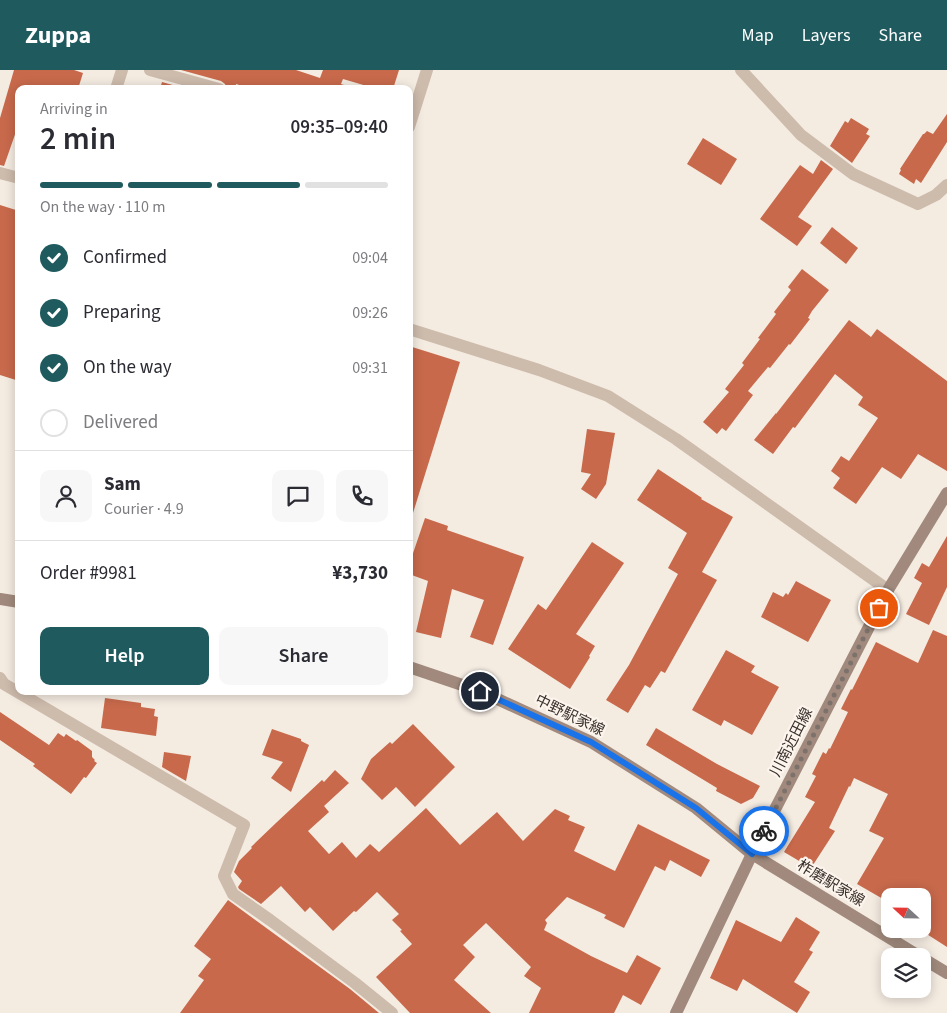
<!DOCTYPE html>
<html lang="en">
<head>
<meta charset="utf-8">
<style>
  body { margin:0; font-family:"Source Sans 3","Noto Sans JP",sans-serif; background:#f7f7f7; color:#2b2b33; height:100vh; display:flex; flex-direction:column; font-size:19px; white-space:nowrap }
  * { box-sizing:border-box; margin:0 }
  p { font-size:16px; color:#7c7c81 }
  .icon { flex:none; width:28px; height:28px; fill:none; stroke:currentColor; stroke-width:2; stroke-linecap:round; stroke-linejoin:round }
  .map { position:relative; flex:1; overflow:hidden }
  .panel { position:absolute; left:15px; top:15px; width:398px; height:610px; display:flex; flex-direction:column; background:#fff; border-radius:10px; box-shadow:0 2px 12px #0003 }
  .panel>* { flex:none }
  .needle { width:32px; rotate:292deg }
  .buttons { position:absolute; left:881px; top:818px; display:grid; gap:10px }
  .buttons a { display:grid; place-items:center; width:50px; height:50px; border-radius:10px; background:#fff; box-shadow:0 2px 12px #0003; font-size:25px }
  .pin { position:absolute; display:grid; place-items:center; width:42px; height:42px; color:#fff; margin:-21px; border:2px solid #fff; border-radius:50%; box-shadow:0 1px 5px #0007 }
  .courier { position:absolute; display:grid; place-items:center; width:50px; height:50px; margin:-25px; border:4px solid #1a73e8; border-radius:50%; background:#fff; color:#222; box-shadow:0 1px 6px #0007 }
  .summary em { font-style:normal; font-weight:600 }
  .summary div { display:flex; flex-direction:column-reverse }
  .summary { display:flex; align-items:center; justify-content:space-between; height:85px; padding:0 25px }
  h1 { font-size:32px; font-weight:600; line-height:38px }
  .bar { display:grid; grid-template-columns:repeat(4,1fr); gap:8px 5px; align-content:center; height:60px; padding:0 25px }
  .bar i { height:6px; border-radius:4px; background:#e1e1e2 }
  .bar .selected { background:#1f5a5e }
  .bar p { grid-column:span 4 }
  .line { display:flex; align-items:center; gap:12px; padding:0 25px; border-top:1px solid #e1e1e2 }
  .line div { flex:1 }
  .round { display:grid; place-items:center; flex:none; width:52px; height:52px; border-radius:10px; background:#f7f7f7 }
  ol { padding:0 25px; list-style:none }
  li { display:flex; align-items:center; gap:15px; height:55px }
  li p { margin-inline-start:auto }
  li .icon { padding:5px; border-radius:50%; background:#1f5a5e; color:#fff; stroke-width:4 }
  li:last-child { color:#7c7c81 }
  li i { width:28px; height:28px; border:2px solid #e1e1e2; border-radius:50% }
  .action { display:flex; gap:10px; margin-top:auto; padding:10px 25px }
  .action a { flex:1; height:58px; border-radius:10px; background:#1f5a5e; color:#fff; font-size:20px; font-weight:600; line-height:58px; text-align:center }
  .action a+a { background:#f7f7f7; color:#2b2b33 }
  header { display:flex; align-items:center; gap:30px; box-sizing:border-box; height:70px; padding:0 25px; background:#1f5a5e; color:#fff }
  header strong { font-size:24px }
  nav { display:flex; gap:28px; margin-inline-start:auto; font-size:18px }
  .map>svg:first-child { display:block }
  .building { fill:#c8694b }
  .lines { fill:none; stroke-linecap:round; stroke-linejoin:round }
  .minor { stroke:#cdbbac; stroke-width:12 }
  .secondary { stroke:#a18a7d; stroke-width:12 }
  .done { stroke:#7c716b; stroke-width:5; stroke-dasharray:0 9 }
  .route { stroke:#1a73e8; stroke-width:6 }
  .labels { text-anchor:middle; stroke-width:4.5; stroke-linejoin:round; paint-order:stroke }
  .street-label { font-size:15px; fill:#3b302b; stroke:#fbf5ee }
</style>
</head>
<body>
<header>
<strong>Zuppa</strong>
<nav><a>Map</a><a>Layers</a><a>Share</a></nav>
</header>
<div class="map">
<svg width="947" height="943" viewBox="0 0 947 943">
  <rect width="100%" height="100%" fill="#f4ebe1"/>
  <!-- building -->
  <g class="building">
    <polygon points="14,0 74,0 83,3 78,19 19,19 19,53 4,96 0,95 0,48"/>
    <polygon points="181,0 296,0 320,8 323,0 399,0 393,19 377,19 343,9 341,14 344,15 344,19 253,19 236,14 235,19 227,19 225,14 221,11"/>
    <polygon points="162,12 187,19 160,19"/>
    <polygon points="947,44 947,72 921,113 916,109 914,114 899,104 901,100 900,99 923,64 924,64 927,61 933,64"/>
    <polygon points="851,48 869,59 866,64 870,66 852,93 830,76 845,51 848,53"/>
    <polygon points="703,68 737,89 721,115 687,94"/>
    <polygon points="821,90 833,99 798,147 812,156 797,176 760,149 800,95 813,104"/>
    <polygon points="0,135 19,141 19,311 0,305"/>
    <polygon points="832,157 858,178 846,194 820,173"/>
    <polygon points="802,199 829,220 812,241 808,248 810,249 790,275 789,274 770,298 768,297 748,321 753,325 726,361 722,358 717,364 703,352 729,322 725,319 744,295 742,293 760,269 758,268 776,244 774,242 791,220 788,217"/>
    <polygon points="849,250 871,267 877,259 947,311 947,401 918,384 901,409 882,397 856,434 833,418 840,408 831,401 841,386 849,391 878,348 858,335 863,327 835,304 795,358 793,357 773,384 754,370 776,343 776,344"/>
    <polygon points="409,276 460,292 413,443 409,443"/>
    <polygon points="587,359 615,363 606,414 596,429 581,419 591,404 581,402"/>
    <polygon points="658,399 702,428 701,429 733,447 702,502 717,510 665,603 661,601 650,618 645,615 628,643 606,630 629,595 678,504 668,498 687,463 637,430"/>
    <polygon points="425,448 448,456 447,460 524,487 493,575 470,567 484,530 452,519 441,568 416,562 428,511 409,504 409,495"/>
    <polygon points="947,466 947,517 929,555 906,544 922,513 914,508 922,493 929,497"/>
    <polygon points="592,472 624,493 576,564 595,576 589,586 590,587 570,619 508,579 538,534 546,540"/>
    <polygon points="796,511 831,530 808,572 761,547 773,522 783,527 786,523 788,525"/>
    <polygon points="933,560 947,566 947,877 922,861 922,826 890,826 890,833 857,814 884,768 869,761 888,724 854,708 850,717 849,716 829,758 835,761 811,798 784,782 815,732 805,727 816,706 812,704 823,682 826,684 829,678 830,679 848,642 841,639 851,619 852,620 876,572 918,593"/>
    <polygon points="726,580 755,596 751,602 779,617 752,665 724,650 721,656 692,640"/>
    <polygon points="105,628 141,633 141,637 155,639 154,646 158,647 156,666 101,658"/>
    <polygon points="0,642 49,675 58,663 64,667 66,664 76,671 77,670 92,681 92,687 95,690 94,691 97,693 86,708 84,707 71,724 33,696 35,694 0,670"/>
    <polygon points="413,654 455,697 415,737 396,717 382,730 361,709 371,689 390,672 392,674"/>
    <polygon points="656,658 717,694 760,716 753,728 741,734 716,721 717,718 646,675"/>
    <polygon points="272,659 301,669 301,671 309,675 291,722 271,708 283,692 262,685"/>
    <polygon points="164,682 191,686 186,711 162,697"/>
    <polygon points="335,700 349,713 324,736 329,742 308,761 329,784 342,772 356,788 370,774 379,782 426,738 460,775 497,742 523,771 555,739 570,746 568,750 585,757 574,781 615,801 638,754 710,790 701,807 670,790 665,801 655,796 624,858 604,848 606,845 567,827 545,850 547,853 544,860 591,886 627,903 637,885 661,898 641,935 623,925 614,943 529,943 541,918 524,906 531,897 486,853 463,875 475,887 454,910 491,943 410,943 376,907 412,874 400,861 402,860 392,850 399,844 377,822 356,842 354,841 333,861 310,837 305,842 281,816 261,834 239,819 238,817 242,811 234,802 239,791 252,778 251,777 277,752 322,710 324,712"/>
    <polygon points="228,830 350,919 379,943 180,943 204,910 198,906 211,889 194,876"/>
    <polygon points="796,847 820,862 809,880 813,882 794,912 810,922 797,943 743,909 737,921 710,908 736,850 781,872"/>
  </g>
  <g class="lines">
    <!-- minor -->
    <g class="minor">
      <polyline points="150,0 219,19"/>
      <polyline points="741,0 801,65 853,104 918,134 936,125 947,115"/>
      <polyline points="116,19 122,0"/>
      <polyline points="409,57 427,0"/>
      <polyline points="0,103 19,108"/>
      <polyline points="409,259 539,300 608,326 676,369 888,520"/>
      <polyline points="0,608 4,614 244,755 224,806 233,824 270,850 355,913 392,943"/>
    </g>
    <!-- secondary -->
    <g class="secondary">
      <polyline points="0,529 19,532"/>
      <polyline points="409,597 480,621 591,672 696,738 752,784 919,886"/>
      <polyline points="922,888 947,903"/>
      <polyline points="676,943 752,784 888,520 947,423"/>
    </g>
  </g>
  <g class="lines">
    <!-- done -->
    <polyline class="done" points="764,761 879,538"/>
    <!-- route -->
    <polyline class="route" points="480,621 591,672 696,738 752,784 764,761"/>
  </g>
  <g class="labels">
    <!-- street labels -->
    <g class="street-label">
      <text transform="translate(570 645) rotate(26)" y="5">中野駅家線</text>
      <text transform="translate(791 672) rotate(-63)" y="5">川南近田線</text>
      <text transform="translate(831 813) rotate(31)" y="5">柞磨駅家線</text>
    </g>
  </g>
</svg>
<div class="buttons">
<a><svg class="needle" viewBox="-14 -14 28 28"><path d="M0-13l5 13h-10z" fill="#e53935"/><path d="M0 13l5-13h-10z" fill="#7c7c81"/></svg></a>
<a><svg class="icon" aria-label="layers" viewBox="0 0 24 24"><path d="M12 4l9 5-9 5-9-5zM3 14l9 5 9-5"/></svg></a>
</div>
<div class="pin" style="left:879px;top:538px;background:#ea580c"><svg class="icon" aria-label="bag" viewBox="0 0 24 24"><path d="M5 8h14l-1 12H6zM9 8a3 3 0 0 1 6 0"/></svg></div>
<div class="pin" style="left:480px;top:621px;background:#1f2937"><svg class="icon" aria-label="home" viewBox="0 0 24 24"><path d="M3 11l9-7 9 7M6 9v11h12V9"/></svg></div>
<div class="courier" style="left:764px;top:761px"><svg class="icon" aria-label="bike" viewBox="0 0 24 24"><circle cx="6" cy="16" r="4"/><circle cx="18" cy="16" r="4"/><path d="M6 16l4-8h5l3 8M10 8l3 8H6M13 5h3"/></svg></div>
<section class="panel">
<div class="summary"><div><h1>2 min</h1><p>Arriving in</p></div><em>09:35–09:40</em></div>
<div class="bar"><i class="selected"></i><i class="selected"></i><i class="selected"></i><i></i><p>On the way · 110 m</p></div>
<ol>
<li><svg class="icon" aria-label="check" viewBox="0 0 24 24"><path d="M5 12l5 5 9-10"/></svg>Confirmed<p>09:04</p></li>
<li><svg class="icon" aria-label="check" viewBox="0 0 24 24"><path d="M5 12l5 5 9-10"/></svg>Preparing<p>09:26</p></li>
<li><svg class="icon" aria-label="check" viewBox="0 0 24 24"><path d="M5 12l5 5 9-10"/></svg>On the way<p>09:31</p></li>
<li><i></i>Delivered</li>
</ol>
<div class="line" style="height:90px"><a class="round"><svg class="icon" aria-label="person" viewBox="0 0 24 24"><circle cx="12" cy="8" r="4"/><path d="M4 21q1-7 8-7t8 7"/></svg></a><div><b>Sam</b><p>Courier · 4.9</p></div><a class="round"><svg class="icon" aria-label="chat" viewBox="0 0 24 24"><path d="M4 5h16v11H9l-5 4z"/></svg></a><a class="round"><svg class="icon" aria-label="phone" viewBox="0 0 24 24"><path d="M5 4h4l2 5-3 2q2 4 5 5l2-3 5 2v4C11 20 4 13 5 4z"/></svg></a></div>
<div class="line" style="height:65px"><div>Order #9981</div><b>¥3,730</b></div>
<div class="action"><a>Help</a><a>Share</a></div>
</section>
</div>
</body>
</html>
